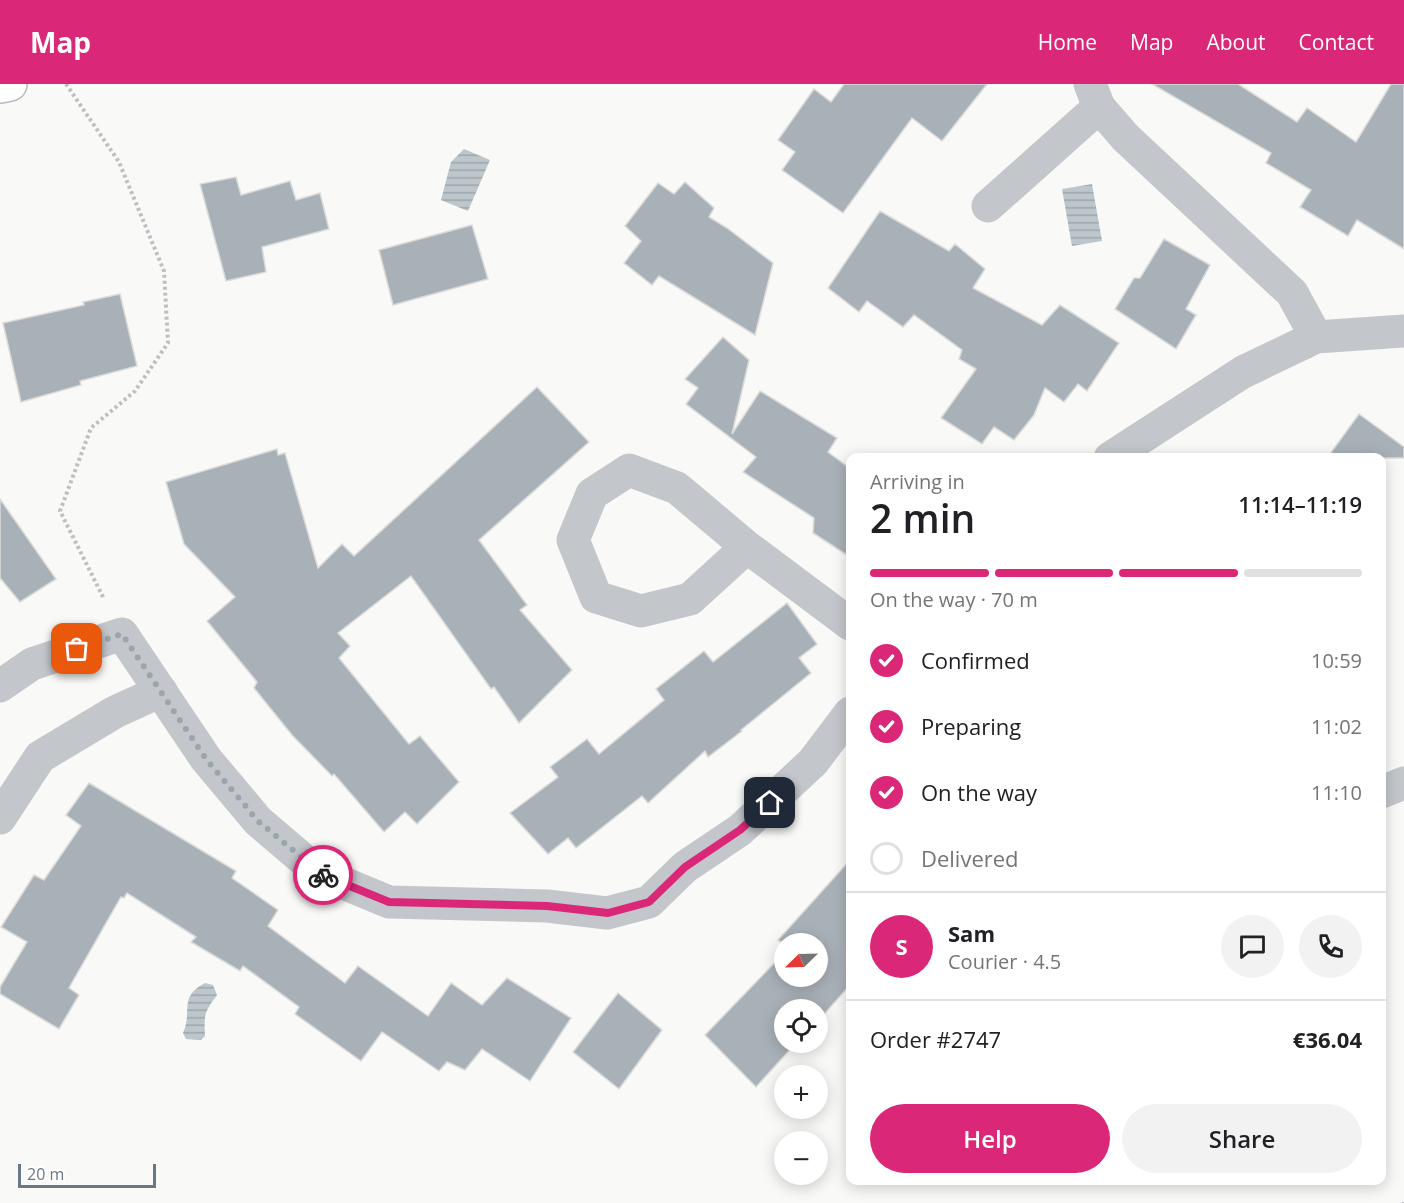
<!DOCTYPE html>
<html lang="en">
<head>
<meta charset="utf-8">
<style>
  body { margin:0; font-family:"Open Sans",sans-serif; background:#f2f2f2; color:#202124; height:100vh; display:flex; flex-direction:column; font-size:22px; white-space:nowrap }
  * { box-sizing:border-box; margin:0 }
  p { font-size:20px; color:#757577 }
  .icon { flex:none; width:33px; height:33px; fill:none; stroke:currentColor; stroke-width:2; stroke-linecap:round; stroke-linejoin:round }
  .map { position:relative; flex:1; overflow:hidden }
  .sheet { position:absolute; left:846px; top:369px; width:540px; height:732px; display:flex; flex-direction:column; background:#fff; border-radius:12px; box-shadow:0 3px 15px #0003 }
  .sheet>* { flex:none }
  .needle { width:39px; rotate:247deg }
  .controls { position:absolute; left:774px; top:849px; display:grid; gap:12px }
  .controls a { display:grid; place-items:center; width:54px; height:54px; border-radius:50%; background:#fff; box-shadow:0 3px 15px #0003; font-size:30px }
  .scale { position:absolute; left:18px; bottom:15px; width:138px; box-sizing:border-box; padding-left:6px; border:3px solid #697887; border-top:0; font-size:16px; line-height:21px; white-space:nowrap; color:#697887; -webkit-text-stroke:4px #fff; paint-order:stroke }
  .pin { position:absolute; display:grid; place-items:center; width:51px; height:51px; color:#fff; margin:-26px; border-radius:12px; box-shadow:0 3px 9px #0006 }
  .courier { position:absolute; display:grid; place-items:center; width:60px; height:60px; margin:-30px; border:4px solid #db2777; border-radius:50%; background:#fff; color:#222; box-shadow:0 2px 8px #0007 }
  .headline em { font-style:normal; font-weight:600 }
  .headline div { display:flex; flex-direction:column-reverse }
  .headline { display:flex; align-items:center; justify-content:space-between; height:102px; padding:0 24px }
  h1 { font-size:39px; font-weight:600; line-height:45px }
  .bar { display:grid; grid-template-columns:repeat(4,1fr); gap:9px 6px; align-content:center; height:72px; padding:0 24px }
  .bar i { height:8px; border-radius:4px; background:#e0e0e0 }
  .bar .on { background:#db2777 }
  .bar p { grid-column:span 4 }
  .line { display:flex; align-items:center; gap:15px; padding:0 24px; border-top:2px solid #e0e0e0 }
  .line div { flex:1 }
  .round { display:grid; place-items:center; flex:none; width:63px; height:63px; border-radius:32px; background:#f2f2f2 }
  ol { padding:0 24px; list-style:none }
  li { display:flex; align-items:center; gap:18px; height:66px }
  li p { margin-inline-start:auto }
  li .icon { padding:6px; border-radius:50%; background:#db2777; color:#fff; stroke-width:4 }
  li:last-child { color:#757577 }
  li i { width:33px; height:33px; border:3px solid #e0e0e0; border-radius:50% }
  .button { display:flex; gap:12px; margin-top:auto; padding:12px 24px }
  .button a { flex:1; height:69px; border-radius:36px; background:#db2777; color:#fff; font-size:24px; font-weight:600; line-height:69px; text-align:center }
  .button a+a { background:#f2f2f2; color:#202124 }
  header { display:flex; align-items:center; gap:36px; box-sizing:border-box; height:84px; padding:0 30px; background:#db2777; color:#fff }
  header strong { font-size:28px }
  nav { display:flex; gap:33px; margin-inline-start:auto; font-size:21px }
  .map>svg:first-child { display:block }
  .water { fill:url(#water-rules) }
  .building { fill:#a9b1b8; stroke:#dbdbd9; stroke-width:1.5 }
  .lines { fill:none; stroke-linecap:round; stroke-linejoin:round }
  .primary-casing { stroke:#b6babe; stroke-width:36 }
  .path { stroke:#bdbfc2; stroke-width:4; stroke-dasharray:3 3; stroke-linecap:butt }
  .minor { stroke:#c3c6ca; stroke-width:33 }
  .primary { stroke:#fff; stroke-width:33 }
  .done { stroke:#9ba5ae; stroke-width:6; stroke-dasharray:0 10.8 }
  .route { stroke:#db2777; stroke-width:8 }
</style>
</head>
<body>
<header>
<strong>Map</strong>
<nav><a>Home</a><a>Map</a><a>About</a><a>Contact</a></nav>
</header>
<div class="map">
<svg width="1404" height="1119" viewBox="0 0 1404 1119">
  <defs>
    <pattern id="water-rules" width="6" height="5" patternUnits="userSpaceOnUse" patternTransform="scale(1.5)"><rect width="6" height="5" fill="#bcc6cb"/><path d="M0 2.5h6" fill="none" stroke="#9da6aa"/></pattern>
  </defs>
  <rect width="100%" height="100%" fill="#f9f9f7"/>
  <!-- water -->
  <g class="water">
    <polygon points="464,65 490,76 468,127 441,116 451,78"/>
    <polygon points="1092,100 1102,157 1072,162 1062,105"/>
    <path d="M205,899L213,901L217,911C204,929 204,930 205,952L201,956L186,955L183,949C193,927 178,913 205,899Z"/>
  </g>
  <!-- building -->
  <g class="building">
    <polygon points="844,0 987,0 942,57 912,34 843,129 782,86 795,68 778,56 814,5 831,18"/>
    <polygon points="1152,0 1238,0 1297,38 1307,24 1356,58 1391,0 1404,0 1404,165 1357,136 1348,152 1300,123 1311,106 1266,79 1271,69"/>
    <polygon points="236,93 241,111 290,97 296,116 320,109 329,145 262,163 266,188 226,197 200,100"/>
    <polygon points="685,98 714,124 709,133 727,144 773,179 755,251 659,192 652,201 624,179 641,157 625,142 658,99 674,110"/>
    <polygon points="880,127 949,167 955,160 985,185 973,204 1042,241 1060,221 1119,259 1087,307 1078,300 1064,318 1045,304 1034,331 1014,356 994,343 982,360 941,334 976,285 959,275 962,266 914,231 903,243 867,217 859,228 828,204"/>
    <polygon points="472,141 488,195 393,221 379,166"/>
    <polygon points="1164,155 1210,181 1186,225 1196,231 1176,265 1115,225 1134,194 1140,194"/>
    <polygon points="120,210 137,282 80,297 81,301 21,318 3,239 84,221 83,218"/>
    <polygon points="723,253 749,276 732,350 760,307 837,354 828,368 847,382 850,376 850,473 813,449 814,434 743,388 756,373 686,320 698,304 685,295"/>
    <polygon points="537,303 589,358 479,456 527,521 520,526 572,586 519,639 494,603 491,605 411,492 338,549 350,562 339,574 409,660 420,652 459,698 417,740 405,728 384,748 334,690 332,692 292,651 254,604 257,598 207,537 235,513 184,460 166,398 277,365 278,371 285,369 318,484 342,460 354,472"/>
    <polygon points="1359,330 1404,363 1404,374 1327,374"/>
    <polygon points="0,415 56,495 20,518 0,494"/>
    <polygon points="787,519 817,560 799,574 811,589 741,646 742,647 708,673 705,667 648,719 642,712 576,764 568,754 548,770 510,729 558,693 550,683 587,655 599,670 664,616 656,605 704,567 713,578"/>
    <polygon points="89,699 236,787 232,794 278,826 268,842 345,899 358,882 428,932 451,899 482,921 507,894 571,934 530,997 482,965 465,986 447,978 439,987 382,948 361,977 295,930 299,923 243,882 240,887 191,858 196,853 127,809 124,814 121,813 69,904 79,911 59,945 0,910 0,903 27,858 1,843 34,791 44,796 81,742 66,731"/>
    <polygon points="850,776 850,901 818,937 818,926 784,926 784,958 797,958 756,1003 705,951 784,869 784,892 818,892 818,860 784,860 778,856"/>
    <polygon points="618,909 662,946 619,1005 573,968"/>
  </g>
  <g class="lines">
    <defs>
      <polyline id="primary" points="0,2 10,0"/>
    </defs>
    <!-- primary casing -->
    <use href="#primary" class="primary-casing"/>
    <!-- path -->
    <g class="path">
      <polyline points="66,0 119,78 164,187 168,259 135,307 91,344 60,427 104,515"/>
      <polyline points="1404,1119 1404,1118"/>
    </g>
    <!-- minor -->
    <g class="minor">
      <polyline points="1090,0 1099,23 1126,54 1292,209 1316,253"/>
      <polyline points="988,122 1099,23"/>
      <polyline points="1110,374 1243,288 1316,253 1404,247"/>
      <polyline points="747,463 690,515 641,527 596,513 573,456 592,410 629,386 677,404 747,463 850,540"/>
      <polyline points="0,602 32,580 122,550 206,675 258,737 319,789 389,818 547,822 607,829 649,818 685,783 740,746 813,678 850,629"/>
      <polyline points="1382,708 1404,699"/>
      <polyline points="0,734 40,673 115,628 161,607"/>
    </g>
    <!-- primary -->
    <use href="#primary" class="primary"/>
  </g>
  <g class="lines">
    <!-- done -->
    <polyline class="done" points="77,565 122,550 206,675 258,737 323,791"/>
    <!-- route -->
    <polyline class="route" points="323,791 389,818 547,822 608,829 649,818 685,783 740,746 770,719"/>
  </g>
</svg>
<div class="controls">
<a><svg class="needle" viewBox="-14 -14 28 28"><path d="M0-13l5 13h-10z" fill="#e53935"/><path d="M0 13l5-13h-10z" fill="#757577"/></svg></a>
<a><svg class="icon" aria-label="locate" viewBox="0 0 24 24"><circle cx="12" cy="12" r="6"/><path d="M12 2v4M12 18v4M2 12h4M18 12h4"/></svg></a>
<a>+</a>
<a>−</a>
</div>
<div class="scale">20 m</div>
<div class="pin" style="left:77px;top:565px;background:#ea580c"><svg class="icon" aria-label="bag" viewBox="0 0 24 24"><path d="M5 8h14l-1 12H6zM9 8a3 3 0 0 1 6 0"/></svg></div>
<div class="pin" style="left:770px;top:719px;background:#1f2937"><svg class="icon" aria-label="home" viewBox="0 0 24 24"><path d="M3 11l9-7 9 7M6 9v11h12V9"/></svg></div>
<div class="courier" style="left:323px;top:791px"><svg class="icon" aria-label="bike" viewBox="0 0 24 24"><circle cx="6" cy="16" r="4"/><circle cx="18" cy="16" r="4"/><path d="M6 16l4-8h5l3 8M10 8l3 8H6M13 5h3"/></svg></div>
<section class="sheet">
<div class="headline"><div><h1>2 min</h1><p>Arriving in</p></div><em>11:14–11:19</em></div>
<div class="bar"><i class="on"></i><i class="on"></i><i class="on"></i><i></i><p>On the way · 70 m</p></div>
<ol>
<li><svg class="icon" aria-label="check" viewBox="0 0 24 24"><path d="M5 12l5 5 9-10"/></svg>Confirmed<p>10:59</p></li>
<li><svg class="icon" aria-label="check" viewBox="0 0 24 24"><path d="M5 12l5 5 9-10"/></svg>Preparing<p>11:02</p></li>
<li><svg class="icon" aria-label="check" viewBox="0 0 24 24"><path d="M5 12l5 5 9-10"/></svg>On the way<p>11:10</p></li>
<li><i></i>Delivered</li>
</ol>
<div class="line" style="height:108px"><b class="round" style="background:#db2777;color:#fff">S</b><div><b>Sam</b><p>Courier · 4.5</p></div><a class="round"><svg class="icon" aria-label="chat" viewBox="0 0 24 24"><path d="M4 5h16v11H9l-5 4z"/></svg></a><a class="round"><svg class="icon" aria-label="phone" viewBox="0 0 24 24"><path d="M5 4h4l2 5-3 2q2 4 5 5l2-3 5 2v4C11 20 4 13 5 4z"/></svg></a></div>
<div class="line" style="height:78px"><div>Order #2747</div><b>€36.04</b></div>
<div class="button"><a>Help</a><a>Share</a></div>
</section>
</div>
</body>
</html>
